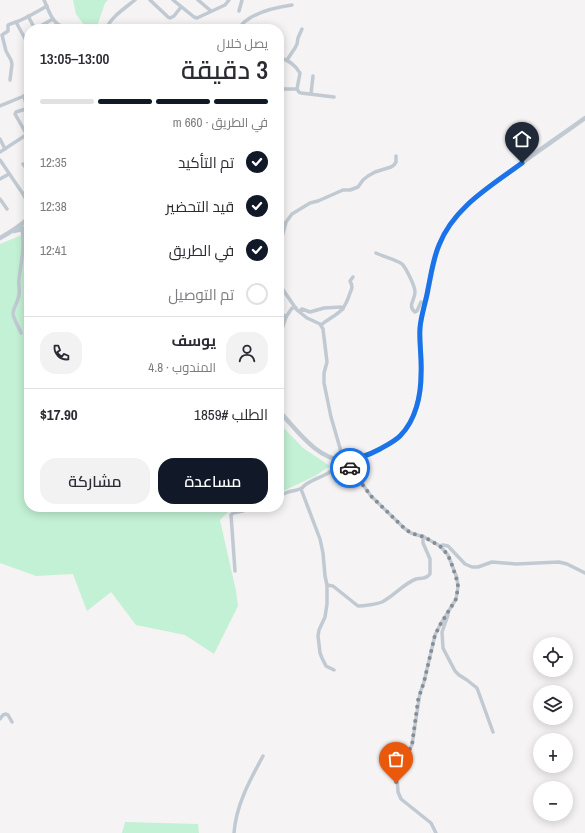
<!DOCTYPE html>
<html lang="ar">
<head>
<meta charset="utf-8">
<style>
  body { margin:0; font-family:"Archivo Narrow",Cairo,sans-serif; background:#f2f2f3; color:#2b2b33; direction:rtl; height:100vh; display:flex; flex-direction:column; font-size:15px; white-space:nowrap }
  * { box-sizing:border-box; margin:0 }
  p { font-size:13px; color:#7c7c81 }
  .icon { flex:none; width:22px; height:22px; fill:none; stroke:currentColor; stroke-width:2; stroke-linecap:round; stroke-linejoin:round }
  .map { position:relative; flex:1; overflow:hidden; direction:ltr }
  .side { position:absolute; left:24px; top:24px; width:260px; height:488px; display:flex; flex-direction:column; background:#fff; border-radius:16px; box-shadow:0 2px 10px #0003; direction:rtl }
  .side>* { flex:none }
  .fabs { position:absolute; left:533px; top:637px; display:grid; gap:8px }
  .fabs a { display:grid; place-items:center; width:40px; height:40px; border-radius:50%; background:#fff; box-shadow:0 2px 10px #0003; font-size:20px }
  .pin { position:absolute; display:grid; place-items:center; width:34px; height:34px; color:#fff; margin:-41px -17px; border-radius:50% 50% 50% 0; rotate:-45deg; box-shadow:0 0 4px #0007 }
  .pin .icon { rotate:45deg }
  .courier { position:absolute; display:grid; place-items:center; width:40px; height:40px; margin:-20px; border:3px solid #1a73e8; border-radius:50%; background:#fff; color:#222; box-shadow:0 1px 5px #0007 }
  .headline em { font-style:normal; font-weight:600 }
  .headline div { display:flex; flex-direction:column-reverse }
  .headline { display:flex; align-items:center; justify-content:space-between; height:68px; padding:0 16px }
  h1 { font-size:26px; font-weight:600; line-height:30px }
  .bar { display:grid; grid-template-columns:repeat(4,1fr); gap:6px 4px; align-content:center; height:48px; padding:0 16px }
  .bar i { height:5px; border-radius:3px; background:#e1e1e2 }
  .bar .current { background:#111827 }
  .bar p { grid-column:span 4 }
  .line { display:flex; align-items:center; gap:10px; padding:0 16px; border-top:1px solid #e1e1e2 }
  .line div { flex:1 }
  .round { display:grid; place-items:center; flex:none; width:42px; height:42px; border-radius:16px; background:#f2f2f3 }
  ol { padding:0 16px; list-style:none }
  li { display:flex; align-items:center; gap:12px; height:44px }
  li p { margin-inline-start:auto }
  li .icon { padding:4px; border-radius:50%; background:#111827; color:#fff; stroke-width:4 }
  li:last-child { color:#7c7c81 }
  li i { width:22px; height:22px; border:2px solid #e1e1e2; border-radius:50% }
  .primary-button { display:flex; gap:8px; margin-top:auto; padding:8px 16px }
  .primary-button a { flex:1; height:46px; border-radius:16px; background:#111827; color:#fff; font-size:16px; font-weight:600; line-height:46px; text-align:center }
  .primary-button a+a { background:#f2f2f3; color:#2b2b33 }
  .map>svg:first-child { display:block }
  .green { fill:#c3f1d5 }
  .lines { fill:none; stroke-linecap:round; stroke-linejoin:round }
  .minor { stroke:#c1cad2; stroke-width:3.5 }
  .tertiary { stroke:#c1cad2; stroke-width:4.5 }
  .done { stroke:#868d94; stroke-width:4; stroke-dasharray:0 7.2 }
  .route { stroke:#1a73e8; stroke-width:5 }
</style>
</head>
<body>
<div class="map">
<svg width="585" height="833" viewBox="0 0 585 833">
  <rect width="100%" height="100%" fill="#f5f3f3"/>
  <!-- green -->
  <g class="green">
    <polygon points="73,0 108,0 105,3 96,29 87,29 76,14"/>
    <polygon points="29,232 29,507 240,507 229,511 220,520 236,591 238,606 214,654 185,635 136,625 111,592 87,611 73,574 36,576 0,563 0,244"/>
    <polygon points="279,423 303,448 330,466 315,476 279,493"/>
    <polygon points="125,822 198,824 199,833 122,833"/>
  </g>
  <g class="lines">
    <!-- minor -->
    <g class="minor">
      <path d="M44,0C48,8 52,24 62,26C68,27 73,25 78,29"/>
      <polyline points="150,0 168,17 170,18 174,16 181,7"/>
      <polyline points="173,0 194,17 197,18 225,5 229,0"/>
      <polyline points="198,0 211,11"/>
      <polyline points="239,11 242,0"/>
      <polyline points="28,16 35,29"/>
      <polyline points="16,22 29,46"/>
      <polyline points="35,29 53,19"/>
      <path d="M106,29C111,17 125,8 135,0"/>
      <polyline points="218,29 228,27 234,29"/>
      <path d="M238,29C241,26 243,22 247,20C259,11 278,7 292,5"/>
      <path d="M279,58C288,59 296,66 300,73L297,89H279"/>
      <polyline points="287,60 295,48 297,44 298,38 302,29"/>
      <path d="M10,80L12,64L11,60L6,51L2,35L8,31V25C12,23 17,22 21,20C30,16 38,11 47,6"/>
      <polyline points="297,89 299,92 301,93 334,97"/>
      <polyline points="311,94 313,76"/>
      <polyline points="24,96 27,108"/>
      <polyline points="0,106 29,94"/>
      <polyline points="27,135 15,114 16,112 29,108"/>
      <polyline points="0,139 5,149"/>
      <polyline points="0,152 29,133"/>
      <polyline points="0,160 23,194 29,205"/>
      <polyline points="23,164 29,172"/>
      <polyline points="0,179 9,174"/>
      <polyline points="23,194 29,189"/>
      <polyline points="0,199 7,209"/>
      <polyline points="27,203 29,210"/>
      <polyline points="279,248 286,222 292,214 310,203 318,201 343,190 350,190 358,187 363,180 368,176 375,172 391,167 394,165 396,162 396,156"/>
      <path d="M376,253C382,256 397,260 402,264C406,268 415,286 415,292C415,300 407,306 415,312L417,311L421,302L425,303"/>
      <polyline points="279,284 297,310 307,318 320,324 323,329 327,362 324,373 324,383 331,417 340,448 342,460"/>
      <polyline points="279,311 286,317"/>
      <polyline points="299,311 302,309 310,312 324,308 341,307 343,309"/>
      <path d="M321,325C336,313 343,315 350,293C352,289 353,286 350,281L353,277"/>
      <polyline points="279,332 282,329 286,317 292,308 296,308"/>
      <path d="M21,333C19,327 13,319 13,313C14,307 18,301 19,295C20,290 18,284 19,279C21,262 25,247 22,229"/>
      <polyline points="346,460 350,467 371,496 404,528 411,533 424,537 440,546 448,555 452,565 457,578 458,587 456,599 440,625 435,635 424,682 420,693 412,745 401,765 397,777 398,792 401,799 431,823 436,833"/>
      <polyline points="279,496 288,492 297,490 302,488"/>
      <polyline points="440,546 443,545 448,546 465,564 472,567 478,567 492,562 516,564 559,562 567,564 585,573"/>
      <polyline points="235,571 231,515 233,513 243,511 253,507"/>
      <path d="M327,585L333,586L358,606C364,606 377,604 382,602C394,596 403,584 416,579C422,578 426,579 430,574V559L423,543V536"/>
      <polyline points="448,615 442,632 443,648 445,652 455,671 459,675 467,680 477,688 493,732"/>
      <path d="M334,670L326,666L322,658L320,653L318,636L319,630L325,617L327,604V585L325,576L323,553L320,539L301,489C310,476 335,478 338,460"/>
      <polyline points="0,719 3,715 6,714 8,715 12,722"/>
      <path d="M234,833C236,805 250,780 263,756"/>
    </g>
    <!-- tertiary -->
    <g class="tertiary">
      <polyline points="14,231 29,227"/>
      <path d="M0,238C11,232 20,226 29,218"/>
      <path d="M279,411C296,429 318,461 345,460C354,460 363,457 371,453C381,449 392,444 400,436C419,417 423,385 421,359C421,349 419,339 420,329C421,316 425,303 428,291C432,271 435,251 445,233C461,205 486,189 511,171C535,153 560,136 585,118"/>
    </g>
  </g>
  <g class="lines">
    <!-- done -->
    <polyline class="done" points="350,468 371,496 404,528 411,533 424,537 440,546 448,555 452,565 458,584 457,594 456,599 440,625 435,635 424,682 418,700 412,745 401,765 397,777 396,783"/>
    <!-- route -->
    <path class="route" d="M350,468L346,460C358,459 369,455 380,449C387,445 395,441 400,436C416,420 421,395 421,374C422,358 419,343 420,328C421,315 426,302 428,289C431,275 433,259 439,245C454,207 491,186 522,163"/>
  </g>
</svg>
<div class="fabs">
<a><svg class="icon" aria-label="locate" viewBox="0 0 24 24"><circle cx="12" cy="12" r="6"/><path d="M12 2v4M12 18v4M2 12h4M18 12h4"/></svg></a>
<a><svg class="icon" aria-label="layers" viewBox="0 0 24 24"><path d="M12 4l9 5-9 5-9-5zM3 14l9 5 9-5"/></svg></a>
<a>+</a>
<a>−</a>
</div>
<div class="pin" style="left:396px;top:783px;background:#ea580c"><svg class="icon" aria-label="bag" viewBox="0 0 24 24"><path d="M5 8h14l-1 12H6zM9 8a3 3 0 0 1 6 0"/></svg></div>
<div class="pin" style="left:522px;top:163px;background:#1f2937"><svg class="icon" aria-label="home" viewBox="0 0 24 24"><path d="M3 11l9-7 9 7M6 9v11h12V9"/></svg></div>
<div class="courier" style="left:350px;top:468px"><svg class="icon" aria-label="car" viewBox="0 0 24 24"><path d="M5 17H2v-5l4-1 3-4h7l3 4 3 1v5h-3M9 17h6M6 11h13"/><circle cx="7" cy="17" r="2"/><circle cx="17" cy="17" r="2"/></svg></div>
<section class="side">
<div class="headline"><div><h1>3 دقيقة</h1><p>يصل خلال</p></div><em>13:00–13:05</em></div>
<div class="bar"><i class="current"></i><i class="current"></i><i class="current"></i><i></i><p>في الطريق · 660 m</p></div>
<ol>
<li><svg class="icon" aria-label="check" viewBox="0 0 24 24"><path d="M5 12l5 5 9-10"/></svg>تم التأكيد<p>12:35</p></li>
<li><svg class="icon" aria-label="check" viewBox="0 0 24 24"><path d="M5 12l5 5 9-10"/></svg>قيد التحضير<p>12:38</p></li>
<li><svg class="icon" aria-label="check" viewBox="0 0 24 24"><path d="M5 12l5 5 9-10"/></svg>في الطريق<p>12:41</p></li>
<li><i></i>تم التوصيل</li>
</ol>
<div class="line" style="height:72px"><a class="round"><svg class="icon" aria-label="person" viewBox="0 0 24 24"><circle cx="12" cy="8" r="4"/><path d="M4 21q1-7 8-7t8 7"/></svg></a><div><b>يوسف</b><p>المندوب · 4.8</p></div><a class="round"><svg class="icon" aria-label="phone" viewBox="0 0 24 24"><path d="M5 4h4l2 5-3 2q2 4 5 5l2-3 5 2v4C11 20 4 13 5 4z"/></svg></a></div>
<div class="line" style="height:52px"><div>الطلب #1859</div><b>$17.90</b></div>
<div class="primary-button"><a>مساعدة</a><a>مشاركة</a></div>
</section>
</div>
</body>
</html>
